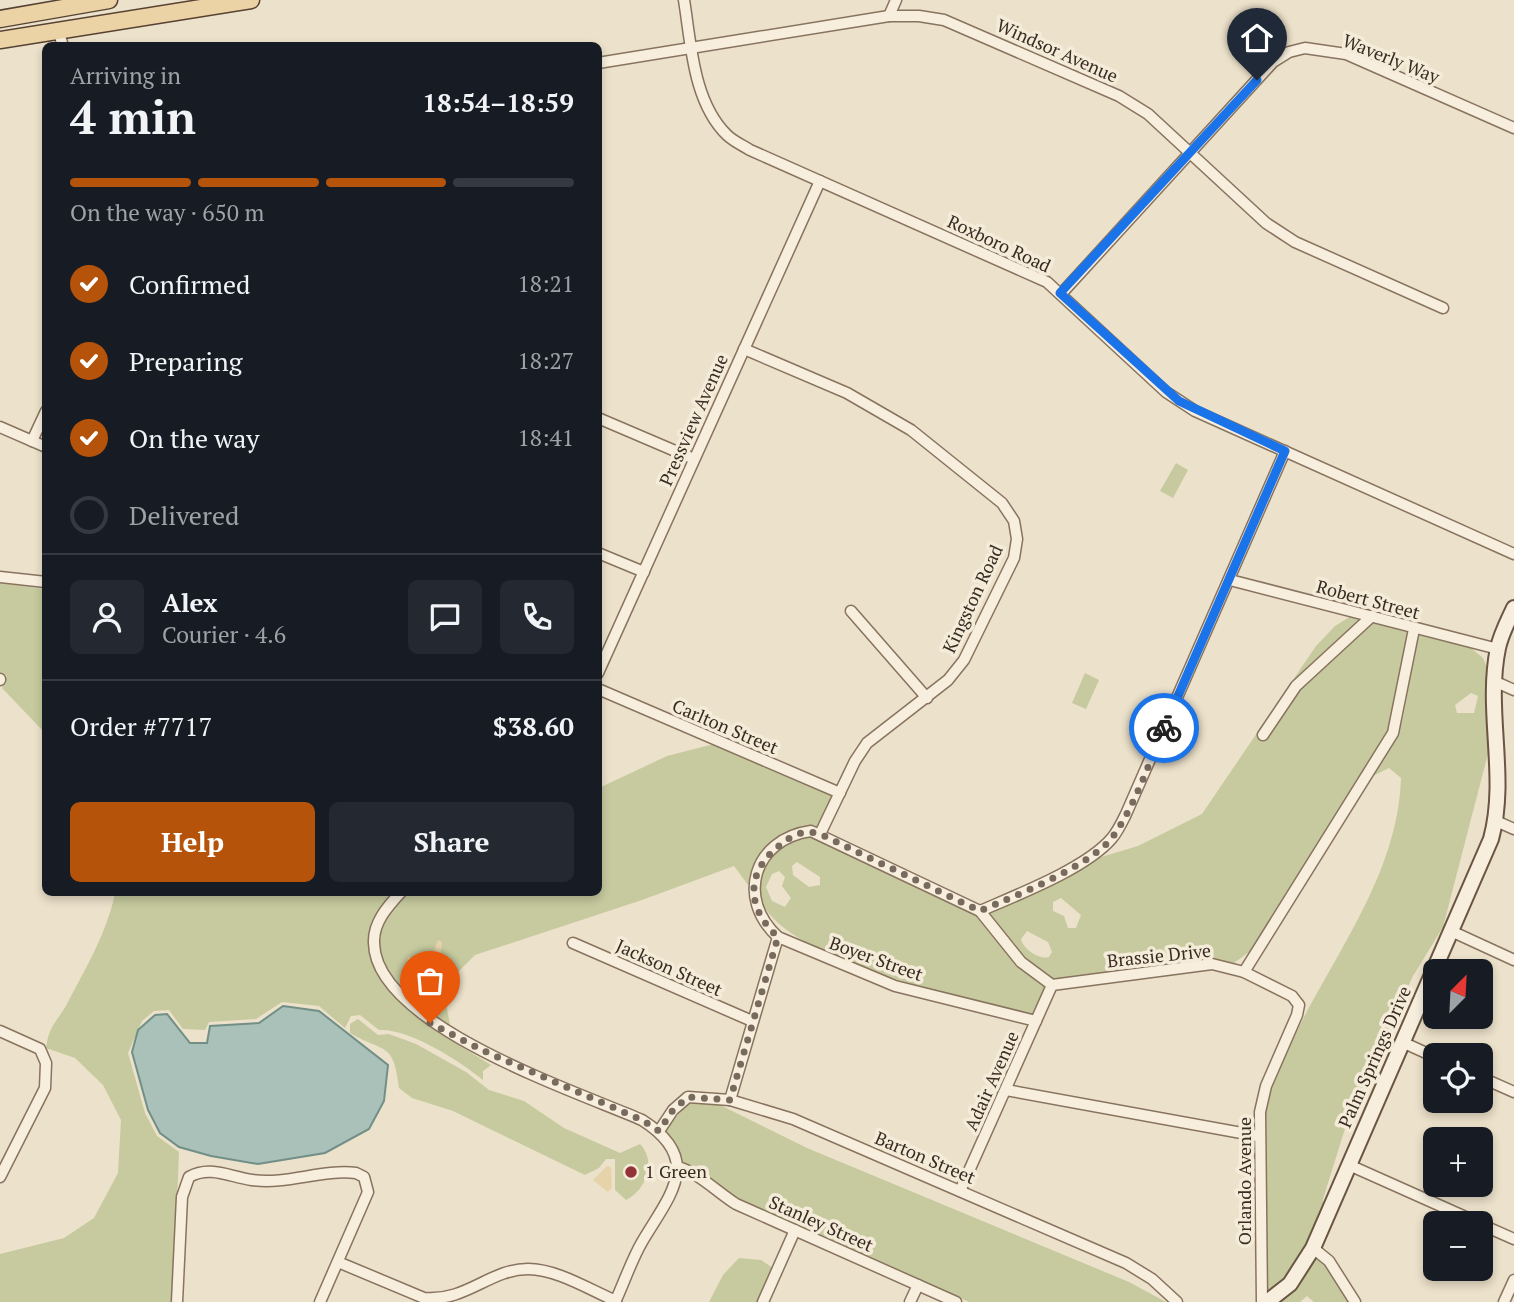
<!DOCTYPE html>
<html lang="en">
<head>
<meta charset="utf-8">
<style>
  body { margin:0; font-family:"PT Serif",serif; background:#242831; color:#f1f3f6; height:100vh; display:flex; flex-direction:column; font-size:26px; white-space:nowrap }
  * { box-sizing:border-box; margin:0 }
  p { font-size:23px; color:#9ea1a6 }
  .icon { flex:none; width:38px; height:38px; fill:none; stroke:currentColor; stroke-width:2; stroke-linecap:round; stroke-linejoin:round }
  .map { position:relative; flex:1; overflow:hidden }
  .drawer { position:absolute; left:42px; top:42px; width:560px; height:854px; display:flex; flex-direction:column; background:#171b24; border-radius:10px; box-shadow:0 4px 10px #0003 }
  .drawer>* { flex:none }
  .needle { width:46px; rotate:24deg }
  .buttons { position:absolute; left:1423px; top:959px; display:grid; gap:14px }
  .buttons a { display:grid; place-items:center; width:70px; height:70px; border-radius:10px; background:#171b24; box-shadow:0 4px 10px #0003; font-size:35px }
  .pin { position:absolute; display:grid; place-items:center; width:60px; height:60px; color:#fff; margin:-72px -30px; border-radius:50% 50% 50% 0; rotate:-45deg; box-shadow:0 0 7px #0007 }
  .pin .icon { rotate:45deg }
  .courier { position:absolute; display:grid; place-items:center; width:70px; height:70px; margin:-35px; border:5px solid #1a73e8; border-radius:50%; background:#fff; color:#222; box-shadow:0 2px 9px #0007 }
  .head em { font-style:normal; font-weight:700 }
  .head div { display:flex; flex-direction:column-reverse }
  .head { display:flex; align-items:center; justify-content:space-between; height:119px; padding:0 28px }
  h1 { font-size:46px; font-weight:700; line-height:52px }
  .bar { display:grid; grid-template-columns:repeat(4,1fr); gap:10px 7px; align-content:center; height:84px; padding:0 28px }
  .bar i { height:9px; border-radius:5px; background:#363941 }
  .bar .active { background:#b45309 }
  .bar p { grid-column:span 4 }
  .line { display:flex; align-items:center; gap:18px; padding:0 28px; border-top:2px solid #363941 }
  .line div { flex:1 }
  .round { display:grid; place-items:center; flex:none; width:74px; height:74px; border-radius:10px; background:#242831 }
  ol { padding:0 28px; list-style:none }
  li { display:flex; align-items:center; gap:21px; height:77px }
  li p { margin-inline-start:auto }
  li .icon { padding:7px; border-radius:50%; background:#b45309; color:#fff; stroke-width:4 }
  li:last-child { color:#9ea1a6 }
  li i { width:38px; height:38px; border:4px solid #363941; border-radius:50% }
  .cta { display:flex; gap:14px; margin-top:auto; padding:14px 28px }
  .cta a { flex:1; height:80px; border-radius:10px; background:#b45309; color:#fff; font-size:28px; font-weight:700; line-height:80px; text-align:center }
  .cta a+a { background:#242831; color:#f1f3f6 }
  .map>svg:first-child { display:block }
  .green { fill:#c6ca9e; fill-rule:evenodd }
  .sand { fill:#e6d3a9 }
  .water { fill:#aac1b9; stroke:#718f87; stroke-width:2 }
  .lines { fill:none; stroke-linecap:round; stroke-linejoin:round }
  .street-casing { stroke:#88735f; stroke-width:13 }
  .secondary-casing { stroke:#6a5542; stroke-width:18 }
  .primary-casing { stroke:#564233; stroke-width:19 }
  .street { stroke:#f7eedd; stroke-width:10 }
  .secondary { stroke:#f7eedd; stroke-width:14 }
  .primary { stroke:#ecd3a5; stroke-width:16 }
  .done { stroke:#786b5d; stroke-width:7; stroke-dasharray:0 12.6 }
  .route { stroke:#1a73e8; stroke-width:9 }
  .poi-dot { fill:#933337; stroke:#f4ebd9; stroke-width:2.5 }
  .labels { text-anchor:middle; stroke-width:7; stroke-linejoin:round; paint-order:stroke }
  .street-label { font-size:18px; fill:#392c22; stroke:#f4ebd9 }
  .poi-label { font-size:18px; fill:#392c22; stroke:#f4ebd9; text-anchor:start }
</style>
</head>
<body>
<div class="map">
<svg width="1514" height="1302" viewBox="0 0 1514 1302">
  <rect width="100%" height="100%" fill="#ece1ca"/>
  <!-- green -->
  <g class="green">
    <polygon points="1176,463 1188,470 1173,498 1160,491"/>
    <polygon points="0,583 46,589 45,733 2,688 7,676 0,673"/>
    <path d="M1351,616L1362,619L1293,683L1257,737L1264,742L1299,689L1373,622L1409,633L1389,731L1253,949L1234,963L1211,959L1053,979L1024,958L988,913L1091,860L1138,846L1202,814L1316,646L1335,626ZM1061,898L1081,915L1076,928H1068L1064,916L1053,911V902ZM1027,931L1048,942L1052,952L1049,957C1039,960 1023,949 1021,939Z"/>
    <path d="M1418,635L1471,648L1483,658L1491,677L1490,746L1443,927L1413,976L1348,1119L1323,1199C1324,1235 1293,1275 1267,1296C1266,1256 1265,1215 1264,1174C1263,1153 1260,1130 1265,1110C1297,994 1397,900 1401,778L1389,768L1371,777L1397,736L1403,718ZM1471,693L1478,696L1474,713H1457L1455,705Z"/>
    <polygon points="1085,673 1099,680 1086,709 1072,703"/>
    <path d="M714,744L833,796L818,828C785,820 752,859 748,885L734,866L642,900L475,955L452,978L445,998L451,1030C424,1010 370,974 379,933C383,917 396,904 407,893L598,892L599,788L667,756Z"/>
    <path d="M810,836L976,915L1017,965L1045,987L1034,1015C986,1003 708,949 766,864C776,850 793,839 810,836ZM797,862L820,877V885L809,887L793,875L792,866ZM779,871L785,877L782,886L791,898L785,907L772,901L766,887L772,874Z"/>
    <path d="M115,893H394C321,972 433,1028 491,1065L483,1071V1080C460,1061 409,1028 379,1030L360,1015L351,1016L345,1028L319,1006L282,1002L256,1019L209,1022L205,1030L183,1029L169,1010L154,1011L142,1021L128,1053L145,1113L157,1136L179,1152L173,1302H0V1254L64,1238L94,1218L118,1173L121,1120L103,1085L75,1058L46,1048C49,1025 57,1022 67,1004C86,967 107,933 115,893Z"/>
    <path d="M358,1019L378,1035L389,1034L416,1044L466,1072L489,1090L524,1101L564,1128L620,1153L640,1144C657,1162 646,1190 626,1200L615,1190V1159H606L599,1168L585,1175L453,1111L412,1098L399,1088C394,1041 384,1053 350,1033V1024Z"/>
    <polygon points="689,1102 718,1104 807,1148 1129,1282 1166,1302 969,1302 738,1199 682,1162 665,1130"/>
    <polygon points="1314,1256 1326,1265 1349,1302 1314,1302 1307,1296 1300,1302 1276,1302"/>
    <polygon points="739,1258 761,1260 773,1268 758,1302 709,1302 723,1275"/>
  </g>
  <!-- sand -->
  <g class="sand">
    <polygon points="438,940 442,942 441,952 431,965 414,965 407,961 408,957 419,960 432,955"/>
    <polygon points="607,1166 611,1167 612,1188 608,1192 593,1180"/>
  </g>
  <!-- water -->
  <polygon class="water" points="283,1006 319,1011 388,1065 384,1101 369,1129 325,1153 258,1164 211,1156 179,1147 160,1133 148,1110 132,1052 138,1030 155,1015 167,1014 190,1043 207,1043 210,1026 259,1023"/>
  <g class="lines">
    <defs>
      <g id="street">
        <path d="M684,0C691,43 693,102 727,135C733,141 742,145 750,150L1047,282L1166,392L1195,411L1514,554"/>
        <polyline points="889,16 896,0"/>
        <polyline points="58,30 63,46"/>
        <polyline points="598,63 889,16 919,16 944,20 1119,96 1148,114 1266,223 1295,242 1443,308"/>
        <polyline points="1061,294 1273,62 1289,52 1305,48 1346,54 1514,128"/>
        <polyline points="744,349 847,393 911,430 1002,503 1014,521 1017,539 1014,558 964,660 948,680 867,743 855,761 820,834"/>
        <polyline points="598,418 694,459"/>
        <polyline points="0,427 46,447"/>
        <polyline points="32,441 46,411"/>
        <polyline points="598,553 644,572"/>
        <polyline points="0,577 46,582"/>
        <polyline points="1230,580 1498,649"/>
        <polyline points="851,611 927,698"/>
        <polyline points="598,673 820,181"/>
        <polyline points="0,680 0,679"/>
        <polyline points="1496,682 1514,690"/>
        <polyline points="598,689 840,793"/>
        <polyline points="1263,735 1296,686 1372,616"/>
        <polyline points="1496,821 1514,829"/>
        <path d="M401,892C387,907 373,923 374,943C375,1025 578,1092 642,1120C705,1160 669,1196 642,1242C631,1261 624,1283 615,1302"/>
        <path d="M980,911C1017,895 1087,868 1112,838C1118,831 1122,822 1126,814L1285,451"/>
        <polyline points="1451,931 1514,960"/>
        <polyline points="573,943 752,1021"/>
        <polyline points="1244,972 1393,733 1414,629"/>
        <path d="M1036,1021L895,986L778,937C736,899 753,839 811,831L980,911L1021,962L1052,985L1212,964L1244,972L1292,996L1299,1005L1297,1015L1266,1086L1260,1112L1262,1302"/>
        <polyline points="0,1031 40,1049 46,1063 45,1088 0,1177"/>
        <polyline points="1402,1042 1435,1057"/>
        <polyline points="1480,1077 1514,1092"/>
        <polyline points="1006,1090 1258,1136"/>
        <polyline points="730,1100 778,937"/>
        <polyline points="659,1131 673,1110 688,1097 730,1100 793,1119 1126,1263 1152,1279 1177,1302"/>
        <polyline points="1349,1165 1479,1223"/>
        <path d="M678,1167C699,1173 717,1192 736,1204L956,1302"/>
        <polyline points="960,1191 1052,985"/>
        <polyline points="1480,1224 1514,1239"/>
        <polyline points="1313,1248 1329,1261 1355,1302"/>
        <path d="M338,1262L424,1298C466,1302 490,1269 528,1269C557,1269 590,1290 616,1301"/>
        <path d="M177,1302L182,1197L189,1177C210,1165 230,1177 252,1180C287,1185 322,1169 356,1173L364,1177L368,1192L320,1302"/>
        <polyline points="763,1302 795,1230"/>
        <polyline points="910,1302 918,1285"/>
        <polyline points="1504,1302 1514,1280"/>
      </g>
      <path id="secondary" d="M1267,1302L1290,1284L1313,1248L1491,839C1508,777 1485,711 1498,648C1501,634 1508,621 1514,608"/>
      <g id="primary">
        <polyline points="0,19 109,0"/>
        <polyline points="0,40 251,0"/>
      </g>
    </defs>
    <!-- street casing -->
    <use href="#street" class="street-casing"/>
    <!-- secondary casing -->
    <use href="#secondary" class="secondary-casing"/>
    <!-- primary casing -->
    <use href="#primary" class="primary-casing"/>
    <!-- street -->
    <use href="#street" class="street"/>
    <!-- secondary -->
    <use href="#secondary" class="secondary"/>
    <!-- primary -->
    <use href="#primary" class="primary"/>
  </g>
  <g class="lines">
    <!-- done -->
    <path class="done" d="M430,1023L484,1051L642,1120L659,1131L673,1110L688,1097L730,1100L778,937C746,908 745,872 780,845C792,835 804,829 820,834L980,911C1014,896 1094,865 1114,835C1136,803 1149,763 1164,728"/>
    <!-- route -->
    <polyline class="route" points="1164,728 1285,451 1179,401 1060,293 1257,80"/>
  </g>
  <!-- markers -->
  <circle class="poi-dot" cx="631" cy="1172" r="7"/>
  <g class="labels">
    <!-- street labels -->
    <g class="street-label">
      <text transform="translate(1057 51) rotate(24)" y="6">Windsor Avenue</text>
      <text transform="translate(1391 59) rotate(22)" y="6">Waverly Way</text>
      <text transform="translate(999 244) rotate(25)" y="6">Roxboro Road</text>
      <text transform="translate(694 420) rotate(-66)" y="6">Pressview Avenue</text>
      <text transform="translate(973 599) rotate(-65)" y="6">Kingston Road</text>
      <text transform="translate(1368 600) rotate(15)" y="6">Robert Street</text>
      <text transform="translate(725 727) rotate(23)" y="6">Carlton Street</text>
      <text transform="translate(1159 956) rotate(-6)" y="6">Brassie Drive</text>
      <text transform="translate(876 959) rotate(20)" y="6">Boyer Street</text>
      <text transform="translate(669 968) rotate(24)" y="6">Jackson Street</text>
      <text transform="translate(1375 1057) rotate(-66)" y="6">Palm Springs Drive</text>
      <text transform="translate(992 1081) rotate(-66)" y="6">Adair Avenue</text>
      <text transform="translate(925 1158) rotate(23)" y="6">Barton Street</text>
      <text transform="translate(1245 1181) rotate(-90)" y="6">Orlando Avenue</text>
      <text transform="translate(821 1224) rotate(24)" y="6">Stanley Street</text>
    </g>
    <!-- poi labels -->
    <g class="poi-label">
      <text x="645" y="1178">1 Green</text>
    </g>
  </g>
</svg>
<div class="buttons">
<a><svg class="needle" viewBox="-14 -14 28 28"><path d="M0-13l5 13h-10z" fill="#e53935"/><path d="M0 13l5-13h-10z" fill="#9ea1a6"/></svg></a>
<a><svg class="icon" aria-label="locate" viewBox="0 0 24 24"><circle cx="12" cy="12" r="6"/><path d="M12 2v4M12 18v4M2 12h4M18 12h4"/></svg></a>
<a>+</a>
<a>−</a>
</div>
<div class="pin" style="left:430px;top:1023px;background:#ea580c"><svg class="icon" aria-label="bag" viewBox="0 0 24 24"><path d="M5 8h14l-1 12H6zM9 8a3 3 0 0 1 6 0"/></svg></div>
<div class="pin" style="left:1257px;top:80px;background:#1f2937"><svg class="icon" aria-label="home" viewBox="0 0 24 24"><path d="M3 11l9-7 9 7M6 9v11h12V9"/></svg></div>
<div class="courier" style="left:1164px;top:728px"><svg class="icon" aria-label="bike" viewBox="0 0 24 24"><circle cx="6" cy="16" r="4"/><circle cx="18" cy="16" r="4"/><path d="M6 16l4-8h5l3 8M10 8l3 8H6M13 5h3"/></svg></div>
<section class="drawer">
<div class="head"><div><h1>4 min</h1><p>Arriving in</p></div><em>18:54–18:59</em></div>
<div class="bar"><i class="active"></i><i class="active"></i><i class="active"></i><i></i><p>On the way · 650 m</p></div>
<ol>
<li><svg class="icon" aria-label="check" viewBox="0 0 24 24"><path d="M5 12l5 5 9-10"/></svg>Confirmed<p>18:21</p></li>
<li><svg class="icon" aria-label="check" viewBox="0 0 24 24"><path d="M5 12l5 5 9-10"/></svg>Preparing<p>18:27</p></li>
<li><svg class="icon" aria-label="check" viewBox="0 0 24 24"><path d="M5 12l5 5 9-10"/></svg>On the way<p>18:41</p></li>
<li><i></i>Delivered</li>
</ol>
<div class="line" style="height:126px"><a class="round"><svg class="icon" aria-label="person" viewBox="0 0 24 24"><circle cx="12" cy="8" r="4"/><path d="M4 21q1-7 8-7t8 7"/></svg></a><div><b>Alex</b><p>Courier · 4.6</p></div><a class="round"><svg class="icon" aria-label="chat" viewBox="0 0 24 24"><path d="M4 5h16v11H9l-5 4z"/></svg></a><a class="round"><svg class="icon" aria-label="phone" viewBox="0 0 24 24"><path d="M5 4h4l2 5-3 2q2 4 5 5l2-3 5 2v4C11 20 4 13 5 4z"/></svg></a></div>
<div class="line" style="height:91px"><div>Order #7717</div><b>$38.60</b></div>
<div class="cta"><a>Help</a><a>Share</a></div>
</section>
</div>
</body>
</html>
